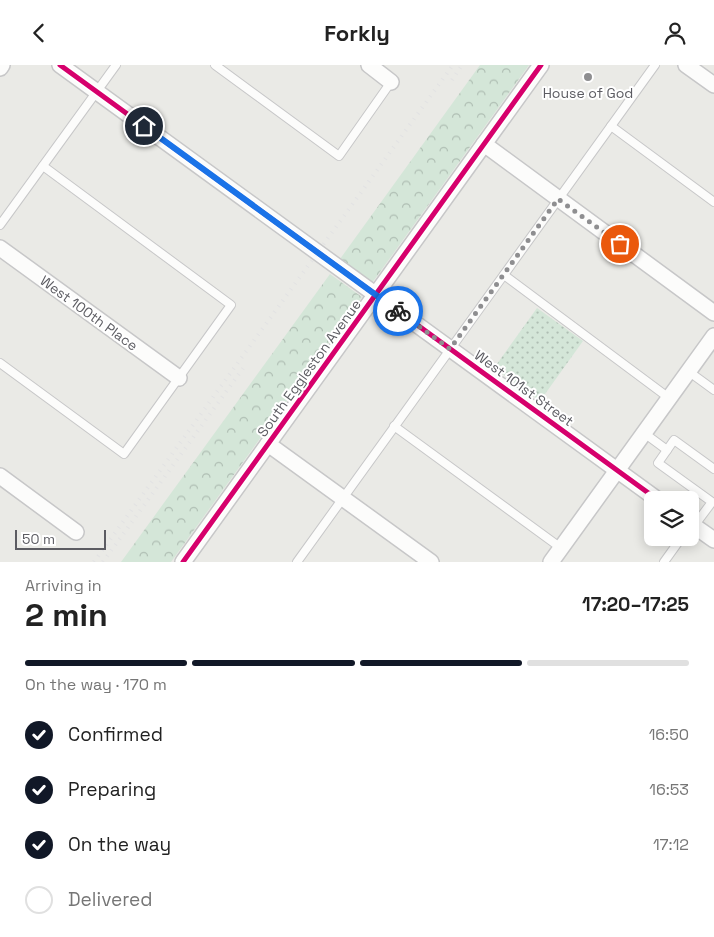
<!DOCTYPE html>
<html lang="en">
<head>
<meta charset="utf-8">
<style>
  body { margin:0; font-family:"Space Grotesk",sans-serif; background:#f2f2f2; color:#222; height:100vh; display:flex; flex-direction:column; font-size:19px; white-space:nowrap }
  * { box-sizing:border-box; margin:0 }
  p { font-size:16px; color:#767676 }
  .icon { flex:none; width:28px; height:28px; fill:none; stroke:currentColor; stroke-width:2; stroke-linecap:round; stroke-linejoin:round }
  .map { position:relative; height:497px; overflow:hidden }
  .side { display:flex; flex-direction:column; background:#fff; flex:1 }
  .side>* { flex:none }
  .tools { position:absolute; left:644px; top:426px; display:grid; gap:10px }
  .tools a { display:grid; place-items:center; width:55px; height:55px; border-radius:8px; background:#fff; box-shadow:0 2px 12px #0003; font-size:25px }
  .scale { position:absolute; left:15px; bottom:12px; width:91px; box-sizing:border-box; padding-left:5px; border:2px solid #5c5c62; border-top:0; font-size:14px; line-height:18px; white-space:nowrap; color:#5c5c62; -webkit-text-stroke:4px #fff; paint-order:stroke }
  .pin { position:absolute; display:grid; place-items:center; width:42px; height:42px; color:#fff; margin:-21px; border:2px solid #fff; border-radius:50%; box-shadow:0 1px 5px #0007 }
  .courier { position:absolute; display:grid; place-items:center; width:50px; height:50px; margin:-25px; border:4px solid #1a73e8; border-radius:50%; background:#fff; color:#222; box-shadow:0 1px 6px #0007 }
  .head em { font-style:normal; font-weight:600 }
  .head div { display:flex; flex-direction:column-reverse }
  .head { display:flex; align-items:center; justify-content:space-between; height:85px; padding:0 25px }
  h1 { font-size:32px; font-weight:600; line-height:38px }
  .bar { display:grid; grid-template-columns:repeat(4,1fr); gap:8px 5px; align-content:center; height:60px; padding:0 25px }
  .bar i { height:6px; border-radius:4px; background:#e0e0e0 }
  .bar .selected { background:#111827 }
  .bar p { grid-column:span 4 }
  ol { padding:0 25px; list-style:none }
  li { display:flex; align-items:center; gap:15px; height:55px }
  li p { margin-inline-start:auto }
  li .icon { padding:5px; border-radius:50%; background:#111827; color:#fff; stroke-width:4 }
  li:last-child { color:#767676 }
  li i { width:28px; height:28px; border:2px solid #e0e0e0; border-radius:50% }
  header { display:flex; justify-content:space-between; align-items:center; height:65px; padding:0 25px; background:#fff; font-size:22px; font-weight:600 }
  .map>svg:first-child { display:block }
  .grass { fill:url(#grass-dots) }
  .forest { fill:url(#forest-crowns) }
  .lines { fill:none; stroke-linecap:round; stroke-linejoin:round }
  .lane-casing { stroke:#c7c7c8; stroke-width:10 }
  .street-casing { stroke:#c7c7c8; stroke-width:18 }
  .lane { stroke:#fcfcfb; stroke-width:8 }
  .street { stroke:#fcfcfb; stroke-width:15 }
  .rail { stroke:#e2e2e3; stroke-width:4; stroke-dasharray:1 6; stroke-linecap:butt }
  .cycleway-casing { stroke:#fff; stroke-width:8 }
  .cycleway { stroke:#d6006c; stroke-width:5 }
  .done { stroke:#8e8e90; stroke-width:5; stroke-dasharray:0 9 }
  .route { stroke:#1a73e8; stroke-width:6 }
  .poi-dot { fill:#8e8e90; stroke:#fff; stroke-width:2 }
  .labels { text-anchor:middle; stroke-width:4; stroke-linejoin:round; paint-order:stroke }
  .poi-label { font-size:14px; fill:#5c5c62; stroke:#fff }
  .street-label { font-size:14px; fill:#5c5c62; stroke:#fff }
</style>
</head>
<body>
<header><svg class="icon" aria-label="back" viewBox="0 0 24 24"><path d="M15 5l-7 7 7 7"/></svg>Forkly<svg class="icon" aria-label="person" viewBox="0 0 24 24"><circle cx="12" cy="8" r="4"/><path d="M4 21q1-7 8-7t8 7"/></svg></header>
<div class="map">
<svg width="714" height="497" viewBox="0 0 714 497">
  <defs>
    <pattern id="grass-dots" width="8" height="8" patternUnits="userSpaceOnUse" patternTransform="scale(1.25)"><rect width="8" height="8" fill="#d4e6d8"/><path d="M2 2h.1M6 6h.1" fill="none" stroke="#afbeb3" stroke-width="1.8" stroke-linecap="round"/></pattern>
    <pattern id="forest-crowns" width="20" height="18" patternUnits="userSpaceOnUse" patternTransform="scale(1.25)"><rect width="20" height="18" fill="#d4e6d8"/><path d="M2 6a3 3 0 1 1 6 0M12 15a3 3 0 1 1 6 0" fill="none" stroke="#afbeb3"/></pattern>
  </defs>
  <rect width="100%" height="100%" fill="#eaeae6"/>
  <!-- grass -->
  <polygon class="grass" points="537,243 583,276 540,336 494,303"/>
  <!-- forest -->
  <g class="forest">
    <polygon points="480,0 529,0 372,218 340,194"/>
    <polygon points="330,209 362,232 171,497 121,497"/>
  </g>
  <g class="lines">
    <defs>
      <g id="lane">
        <polyline points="215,0 339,91 391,17"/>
        <polyline points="611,61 714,137"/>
        <polyline points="0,160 116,0"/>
        <polyline points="504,210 669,333"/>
        <polyline points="0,298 124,389 231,240 43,101"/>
        <polyline points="688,306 714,325"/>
        <polyline points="394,361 561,483"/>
        <polyline points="644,368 667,385"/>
        <polyline points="694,461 712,437 658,398 674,375 714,404"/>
        <polyline points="297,497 655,0"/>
        <polyline points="664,497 682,472"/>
      </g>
      <g id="street">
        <polyline points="60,0 658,435"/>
        <polyline points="369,0 391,17"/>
        <polyline points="686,0 714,20"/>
        <polyline points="0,3 2,0"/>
        <polyline points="484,79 714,248"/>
        <polyline points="0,183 179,313"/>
        <polyline points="268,379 431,497"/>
        <polyline points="0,411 76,467"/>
        <polyline points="690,458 714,475"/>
        <polyline points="183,497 541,0"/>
        <polyline points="551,497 714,271"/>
      </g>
    </defs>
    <!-- lane casing -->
    <use href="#lane" class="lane-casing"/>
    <!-- street casing -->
    <use href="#street" class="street-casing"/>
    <!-- lane -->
    <use href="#lane" class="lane"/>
    <!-- street -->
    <use href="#street" class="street"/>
    <!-- rail -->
    <g class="rail">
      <polyline points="452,15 462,0"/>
      <polyline points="94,497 453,0"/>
      <polyline points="103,497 244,302"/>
    </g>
    <defs>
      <g id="cycleway">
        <polyline points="60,0 658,435"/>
        <polyline points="183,497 541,0"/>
      </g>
    </defs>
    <!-- cycleway casing -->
    <use href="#cycleway" class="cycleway-casing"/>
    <!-- cycleway -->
    <use href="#cycleway" class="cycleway"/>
  </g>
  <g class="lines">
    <!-- done -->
    <polyline class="done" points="398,246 450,284 558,134 620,179"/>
    <!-- route -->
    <polyline class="route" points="144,61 398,246"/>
  </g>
  <!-- markers -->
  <circle class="poi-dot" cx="588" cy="12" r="5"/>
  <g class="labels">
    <!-- poi labels -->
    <g class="poi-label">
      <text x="588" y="33">House of God</text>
    </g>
    <!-- street labels -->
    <g class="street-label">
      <text transform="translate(89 248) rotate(36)" y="5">West 100th Place</text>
      <text transform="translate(309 303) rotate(-54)" y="5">South Eggleston Avenue</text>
      <text transform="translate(524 323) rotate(36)" y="5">West 101st Street</text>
    </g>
  </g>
</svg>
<div class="tools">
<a><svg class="icon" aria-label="layers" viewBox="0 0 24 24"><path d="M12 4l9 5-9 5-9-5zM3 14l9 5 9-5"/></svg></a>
</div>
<div class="scale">50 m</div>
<div class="pin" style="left:620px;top:179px;background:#ea580c"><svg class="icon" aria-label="bag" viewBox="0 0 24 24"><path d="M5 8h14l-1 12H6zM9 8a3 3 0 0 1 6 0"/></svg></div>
<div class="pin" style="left:144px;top:61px;background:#1f2937"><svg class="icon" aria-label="home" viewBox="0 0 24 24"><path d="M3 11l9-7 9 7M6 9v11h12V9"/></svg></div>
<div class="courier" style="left:398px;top:246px"><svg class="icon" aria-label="bike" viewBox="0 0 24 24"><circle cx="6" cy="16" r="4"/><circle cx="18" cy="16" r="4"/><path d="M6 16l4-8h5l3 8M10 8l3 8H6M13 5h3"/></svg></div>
</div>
<section class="side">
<div class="head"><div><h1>2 min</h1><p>Arriving in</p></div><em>17:20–17:25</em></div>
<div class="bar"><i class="selected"></i><i class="selected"></i><i class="selected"></i><i></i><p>On the way · 170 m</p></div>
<ol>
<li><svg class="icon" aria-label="check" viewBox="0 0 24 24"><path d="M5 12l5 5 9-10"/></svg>Confirmed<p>16:50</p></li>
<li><svg class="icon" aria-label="check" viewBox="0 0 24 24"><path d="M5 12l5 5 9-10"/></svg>Preparing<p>16:53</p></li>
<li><svg class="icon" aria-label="check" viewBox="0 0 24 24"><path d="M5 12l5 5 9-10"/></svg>On the way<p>17:12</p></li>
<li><i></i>Delivered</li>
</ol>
</section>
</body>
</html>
